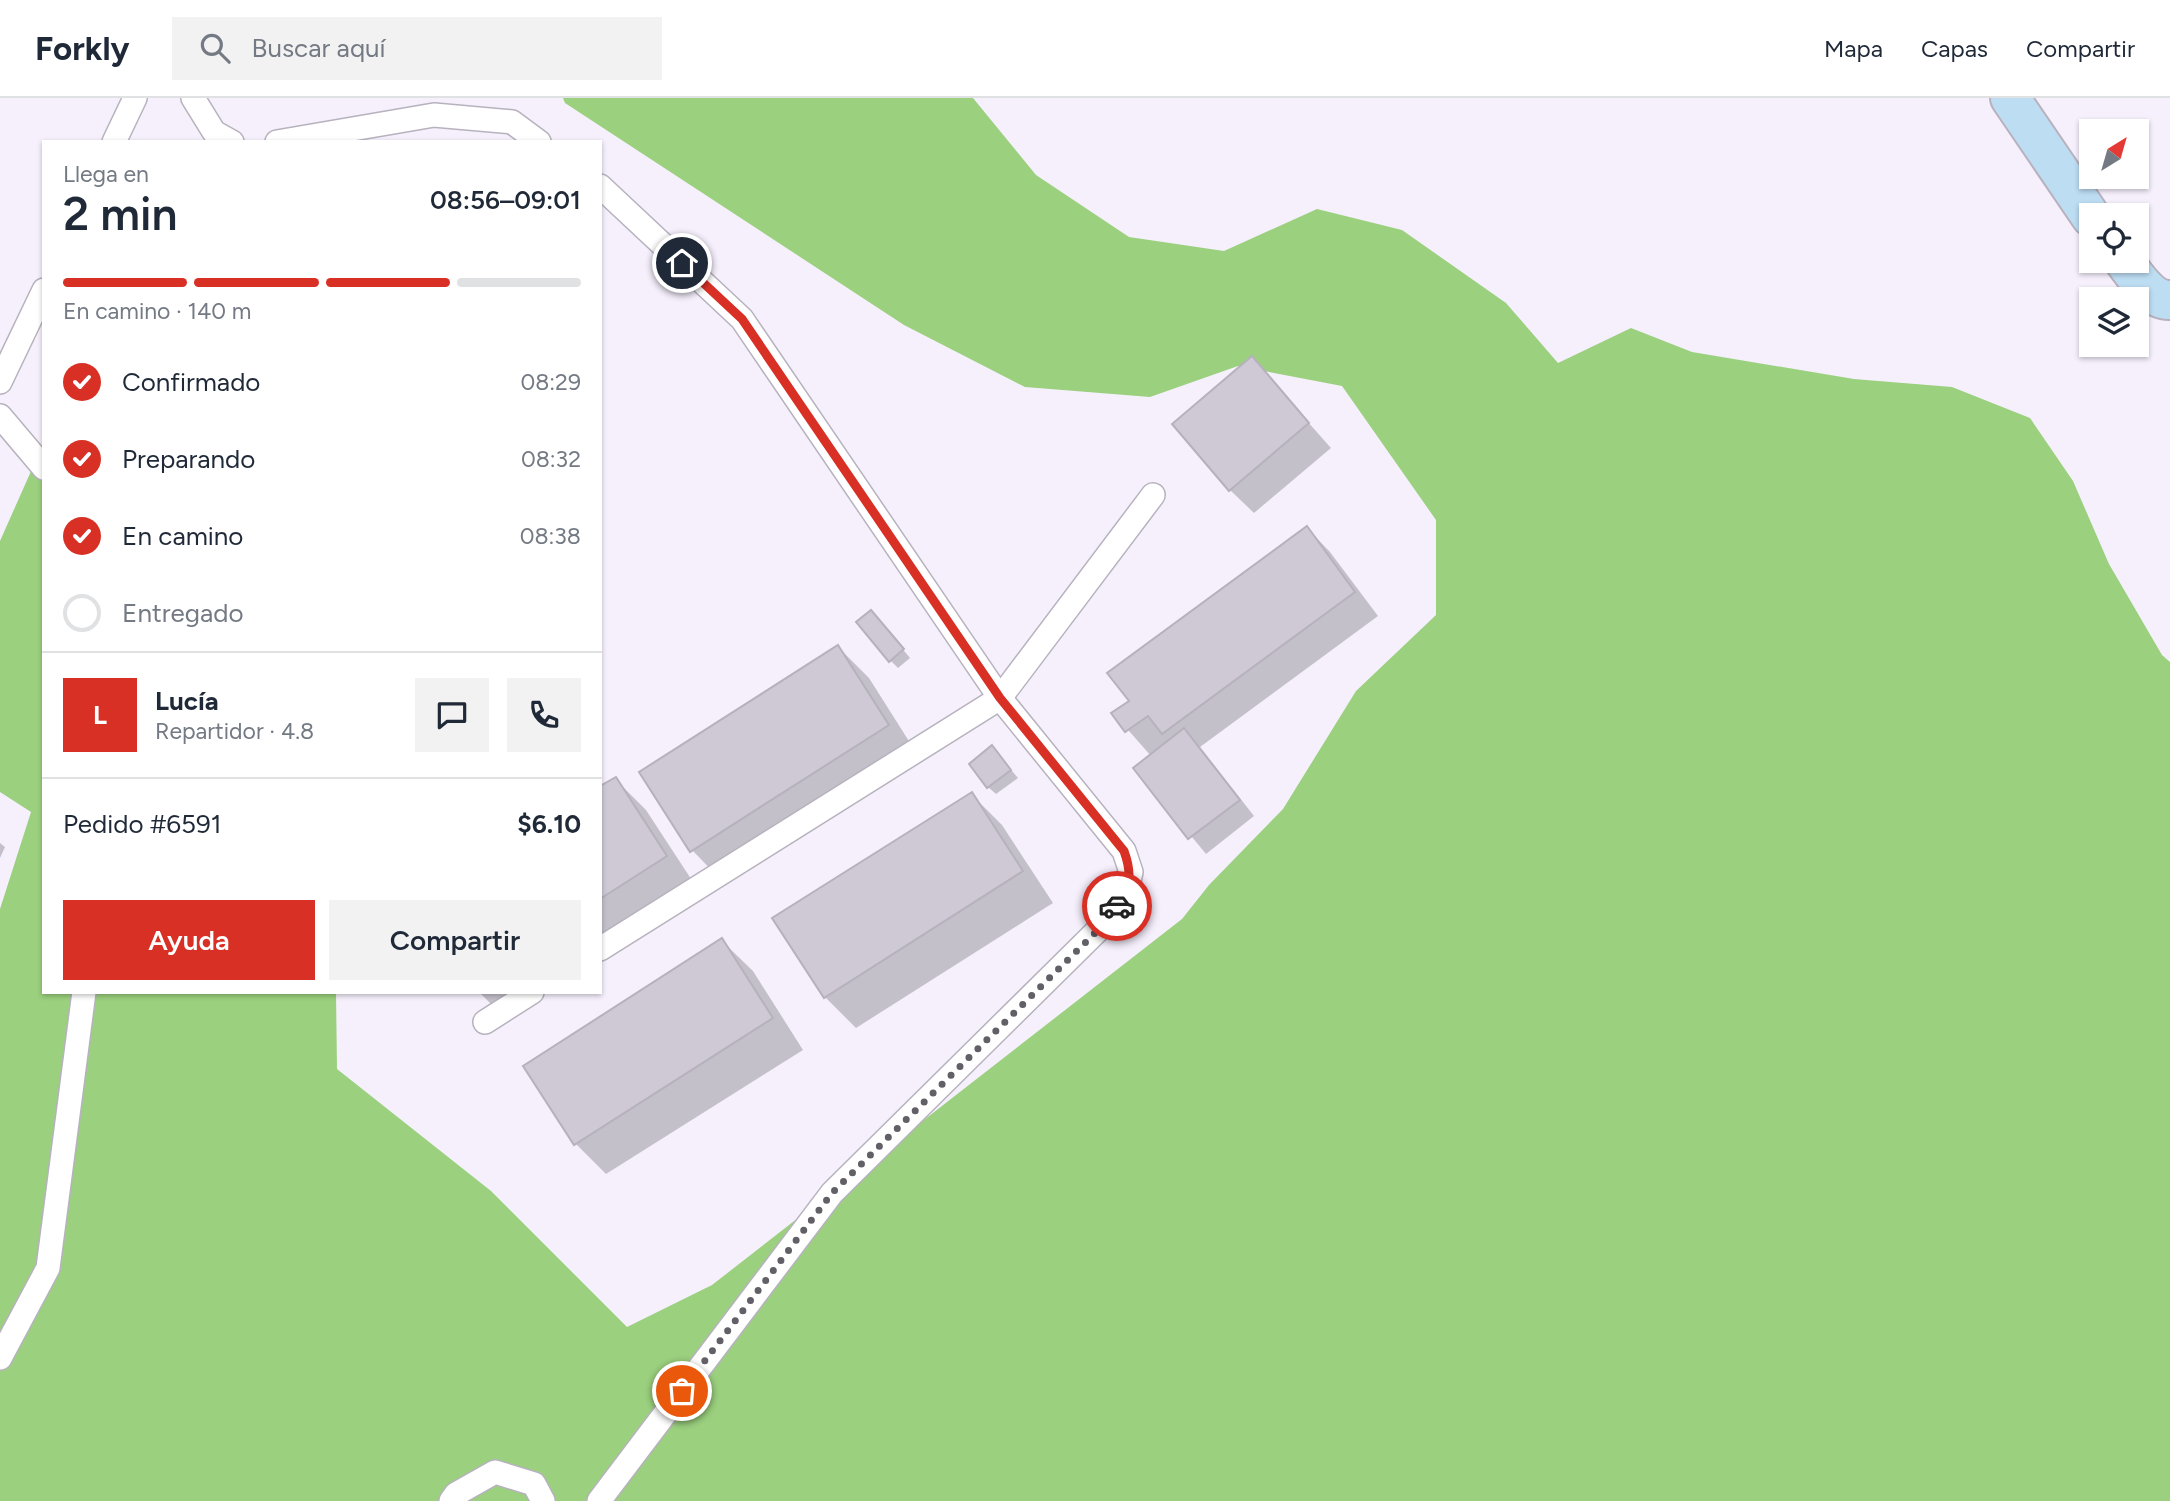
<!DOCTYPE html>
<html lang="es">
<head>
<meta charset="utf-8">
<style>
  body { margin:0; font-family:Figtree,sans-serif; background:#f2f2f3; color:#1f2937; height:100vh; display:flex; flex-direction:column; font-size:26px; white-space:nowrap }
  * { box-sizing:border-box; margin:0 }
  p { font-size:23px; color:#747a83 }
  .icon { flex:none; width:38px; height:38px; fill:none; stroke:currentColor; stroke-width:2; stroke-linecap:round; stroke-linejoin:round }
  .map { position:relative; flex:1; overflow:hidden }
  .drawer { position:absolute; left:42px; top:42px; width:560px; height:854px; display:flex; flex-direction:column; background:#fff; border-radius:0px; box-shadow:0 2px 5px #0004 }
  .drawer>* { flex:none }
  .needle { width:46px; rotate:37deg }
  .fabs { position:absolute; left:2079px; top:21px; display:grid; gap:14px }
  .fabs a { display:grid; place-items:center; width:70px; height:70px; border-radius:0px; background:#fff; box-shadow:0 2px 5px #0004; font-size:35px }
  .pin { position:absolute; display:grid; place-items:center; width:60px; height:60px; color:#fff; margin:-30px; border:4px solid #fff; border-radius:50%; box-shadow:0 2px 7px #0007 }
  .courier { position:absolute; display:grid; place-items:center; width:70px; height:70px; margin:-35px; border:5px solid #d93025; border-radius:50%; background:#fff; color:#222; box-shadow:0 2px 9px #0007 }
  .head em { font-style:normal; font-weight:600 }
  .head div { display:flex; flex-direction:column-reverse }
  .head { display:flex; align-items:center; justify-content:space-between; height:119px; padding:0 21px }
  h1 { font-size:46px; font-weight:600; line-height:52px }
  .bar { display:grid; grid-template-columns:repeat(4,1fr); gap:10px 7px; align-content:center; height:84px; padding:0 21px }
  .bar i { height:9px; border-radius:5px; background:#e0e1e3 }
  .bar .selected { background:#d93025 }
  .bar p { grid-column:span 4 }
  .line { display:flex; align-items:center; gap:18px; padding:0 21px; border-top:2px solid #e0e1e3 }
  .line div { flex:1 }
  .round { display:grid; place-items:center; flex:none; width:74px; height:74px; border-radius:0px; background:#f2f2f3 }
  ol { padding:0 21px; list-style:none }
  li { display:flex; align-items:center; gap:21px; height:77px }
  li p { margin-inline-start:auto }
  li .icon { padding:7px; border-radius:50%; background:#d93025; color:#fff; stroke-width:4 }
  li:last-child { color:#747a83 }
  li i { width:38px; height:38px; border:4px solid #e0e1e3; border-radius:50% }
  .button { display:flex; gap:14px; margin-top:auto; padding:14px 21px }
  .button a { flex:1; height:80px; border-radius:0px; background:#d93025; color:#fff; font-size:28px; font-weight:600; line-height:80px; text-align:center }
  .button a+a { background:#f2f2f3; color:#1f2937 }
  header { display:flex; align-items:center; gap:42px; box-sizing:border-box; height:98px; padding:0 35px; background:#fff; border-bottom:2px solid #e0e1e3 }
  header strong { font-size:33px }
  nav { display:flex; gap:38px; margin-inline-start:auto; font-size:24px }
  .search { width:490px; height:63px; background:#f2f2f3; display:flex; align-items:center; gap:18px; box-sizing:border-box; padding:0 24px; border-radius:0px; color:#747a83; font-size:26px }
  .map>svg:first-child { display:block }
  .forest { fill:#9bd07e }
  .shadow { fill:#0003 }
  .building { fill:#cec9d5; stroke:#b6b1bd; stroke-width:2 }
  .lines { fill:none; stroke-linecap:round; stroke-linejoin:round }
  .lane-casing { stroke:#b7b2be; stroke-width:26 }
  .secondary-casing { stroke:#b7b2be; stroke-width:42 }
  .lane { stroke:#fff; stroke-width:23 }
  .secondary { stroke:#bdddf3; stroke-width:38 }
  .done { stroke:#625f66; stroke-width:7; stroke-dasharray:0 12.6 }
  .route { stroke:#d93025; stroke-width:9 }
</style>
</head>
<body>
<header>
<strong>Forkly</strong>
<div class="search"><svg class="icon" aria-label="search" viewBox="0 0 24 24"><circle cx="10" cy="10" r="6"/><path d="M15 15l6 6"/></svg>Buscar aquí</div>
<nav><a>Mapa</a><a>Capas</a><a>Compartir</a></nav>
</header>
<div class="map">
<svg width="2170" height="1403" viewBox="0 0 2170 1403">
  <rect width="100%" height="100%" fill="#f6f0fd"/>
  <!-- forest -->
  <polygon class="forest" points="563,0 973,0 1036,77 1129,139 1224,153 1317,111 1402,132 1506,205 1558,265 1631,230 1692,254 1854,281 1952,289 2030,320 2073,383 2109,466 2162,557 2170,564 2170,1403 0,1403 0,811 31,714 0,694 0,443 44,344 44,894 336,894 337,971 491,1093 627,1229 712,1187 1182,821 1209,787 1283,711 1356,593 1436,517 1436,422 1342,288 1238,268 1150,299 1025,289 904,227 565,5"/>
  <!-- shadow -->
  <g class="shadow">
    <polygon points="1252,261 1331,350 1254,415 1230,392"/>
    <polygon points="1307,430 1330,454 1378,518 1200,649 1254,718 1206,756 1135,670 1151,658 1114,616 1131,603"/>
    <polygon points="878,521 910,560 898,570 890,562"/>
    <polygon points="838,549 869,580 919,659 722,783 692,752"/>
    <polygon points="992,649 1018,680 996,696 988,689"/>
    <polygon points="615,681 646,712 697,790 600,851 600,691"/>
    <polygon points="971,696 1002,727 1053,805 856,930 825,899"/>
    <polygon points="0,745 5,749 0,760"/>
    <polygon points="722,843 753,873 803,952 606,1076 576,1046"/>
    <polygon points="479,894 532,894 500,915"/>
  </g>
  <!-- building -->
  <g class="building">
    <polygon points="1252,258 1309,325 1229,393 1172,326"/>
    <polygon points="1307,428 1355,494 1162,636 1148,618 1125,634 1111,615 1129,603 1107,575"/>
    <polygon points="871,512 904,551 889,564 856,524"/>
    <polygon points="838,547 889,627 690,754 639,674"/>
    <polygon points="1184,630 1240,702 1188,741 1133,670"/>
    <polygon points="992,647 1011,672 987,690 969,666"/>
    <polygon points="616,679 667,758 600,801 600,688"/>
    <polygon points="972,694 1023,773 824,900 772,820"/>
    <polygon points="722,840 773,920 574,1047 523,968"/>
  </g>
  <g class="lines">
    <defs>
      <g id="lane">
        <polyline points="193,0 214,34 232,44"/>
        <polyline points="114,44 135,0"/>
        <polyline points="277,44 434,17 512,24 539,44"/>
        <polyline points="0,284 44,192"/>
        <polyline points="0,318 44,370"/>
        <polyline points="600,851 1000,600 1153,397"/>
        <polyline points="485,924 532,894"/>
        <polyline points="0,1260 48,1170 84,894"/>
        <polyline points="451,1403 456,1396 495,1374 534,1386 543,1403"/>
        <polyline points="599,1403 832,1095 1099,831 1126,796 1131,774 1124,753 1000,600 742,221 600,88"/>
      </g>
      <g id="secondary">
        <polyline points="2010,0 2091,119"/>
        <path d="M2124,163C2135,177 2150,203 2170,202"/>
      </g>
    </defs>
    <!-- lane casing -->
    <use href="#lane" class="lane-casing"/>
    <!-- secondary casing -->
    <use href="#secondary" class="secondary-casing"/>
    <!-- lane -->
    <use href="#lane" class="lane"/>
    <!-- secondary -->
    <use href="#secondary" class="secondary"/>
  </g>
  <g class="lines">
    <!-- done -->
    <polyline class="done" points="682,1293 832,1095 1099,831 1117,808"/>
    <!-- route -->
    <path class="route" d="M682,165L742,221L1000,600L1124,753C1132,775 1131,789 1117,808"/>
  </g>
</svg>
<div class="fabs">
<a><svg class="needle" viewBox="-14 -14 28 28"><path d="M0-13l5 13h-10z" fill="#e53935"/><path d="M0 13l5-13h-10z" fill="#747a83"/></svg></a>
<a><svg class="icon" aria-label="locate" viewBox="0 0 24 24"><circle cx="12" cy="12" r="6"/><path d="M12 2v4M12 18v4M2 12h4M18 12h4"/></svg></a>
<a><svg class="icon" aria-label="layers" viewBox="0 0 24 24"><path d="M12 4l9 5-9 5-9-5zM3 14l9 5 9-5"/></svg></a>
</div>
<div class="pin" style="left:682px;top:1293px;background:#ea580c"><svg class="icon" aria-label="bag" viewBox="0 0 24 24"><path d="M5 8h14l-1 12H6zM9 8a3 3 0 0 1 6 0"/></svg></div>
<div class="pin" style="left:682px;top:165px;background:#1f2937"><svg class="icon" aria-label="home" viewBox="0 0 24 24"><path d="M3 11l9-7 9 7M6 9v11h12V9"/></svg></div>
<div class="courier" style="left:1117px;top:808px"><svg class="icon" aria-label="car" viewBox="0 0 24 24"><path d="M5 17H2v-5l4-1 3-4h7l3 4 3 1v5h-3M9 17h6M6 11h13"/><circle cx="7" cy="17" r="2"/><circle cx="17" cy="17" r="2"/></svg></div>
<section class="drawer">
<div class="head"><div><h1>2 min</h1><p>Llega en</p></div><em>08:56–09:01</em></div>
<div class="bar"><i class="selected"></i><i class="selected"></i><i class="selected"></i><i></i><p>En camino · 140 m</p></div>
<ol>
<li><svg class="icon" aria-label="check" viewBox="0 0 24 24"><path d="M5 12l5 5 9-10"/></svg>Confirmado<p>08:29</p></li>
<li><svg class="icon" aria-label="check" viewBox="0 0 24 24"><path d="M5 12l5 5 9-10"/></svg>Preparando<p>08:32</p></li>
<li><svg class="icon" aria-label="check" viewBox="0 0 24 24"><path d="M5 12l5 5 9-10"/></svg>En camino<p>08:38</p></li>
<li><i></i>Entregado</li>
</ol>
<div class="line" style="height:126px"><b class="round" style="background:#d93025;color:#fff">L</b><div><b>Lucía</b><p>Repartidor · 4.8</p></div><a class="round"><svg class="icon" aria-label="chat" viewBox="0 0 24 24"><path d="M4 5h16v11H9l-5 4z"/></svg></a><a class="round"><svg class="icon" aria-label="phone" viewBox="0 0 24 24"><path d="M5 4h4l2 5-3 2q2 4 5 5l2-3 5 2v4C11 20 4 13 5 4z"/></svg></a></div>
<div class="line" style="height:91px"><div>Pedido #6591</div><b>$6.10</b></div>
<div class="button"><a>Ayuda</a><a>Compartir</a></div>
</section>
</div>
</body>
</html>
